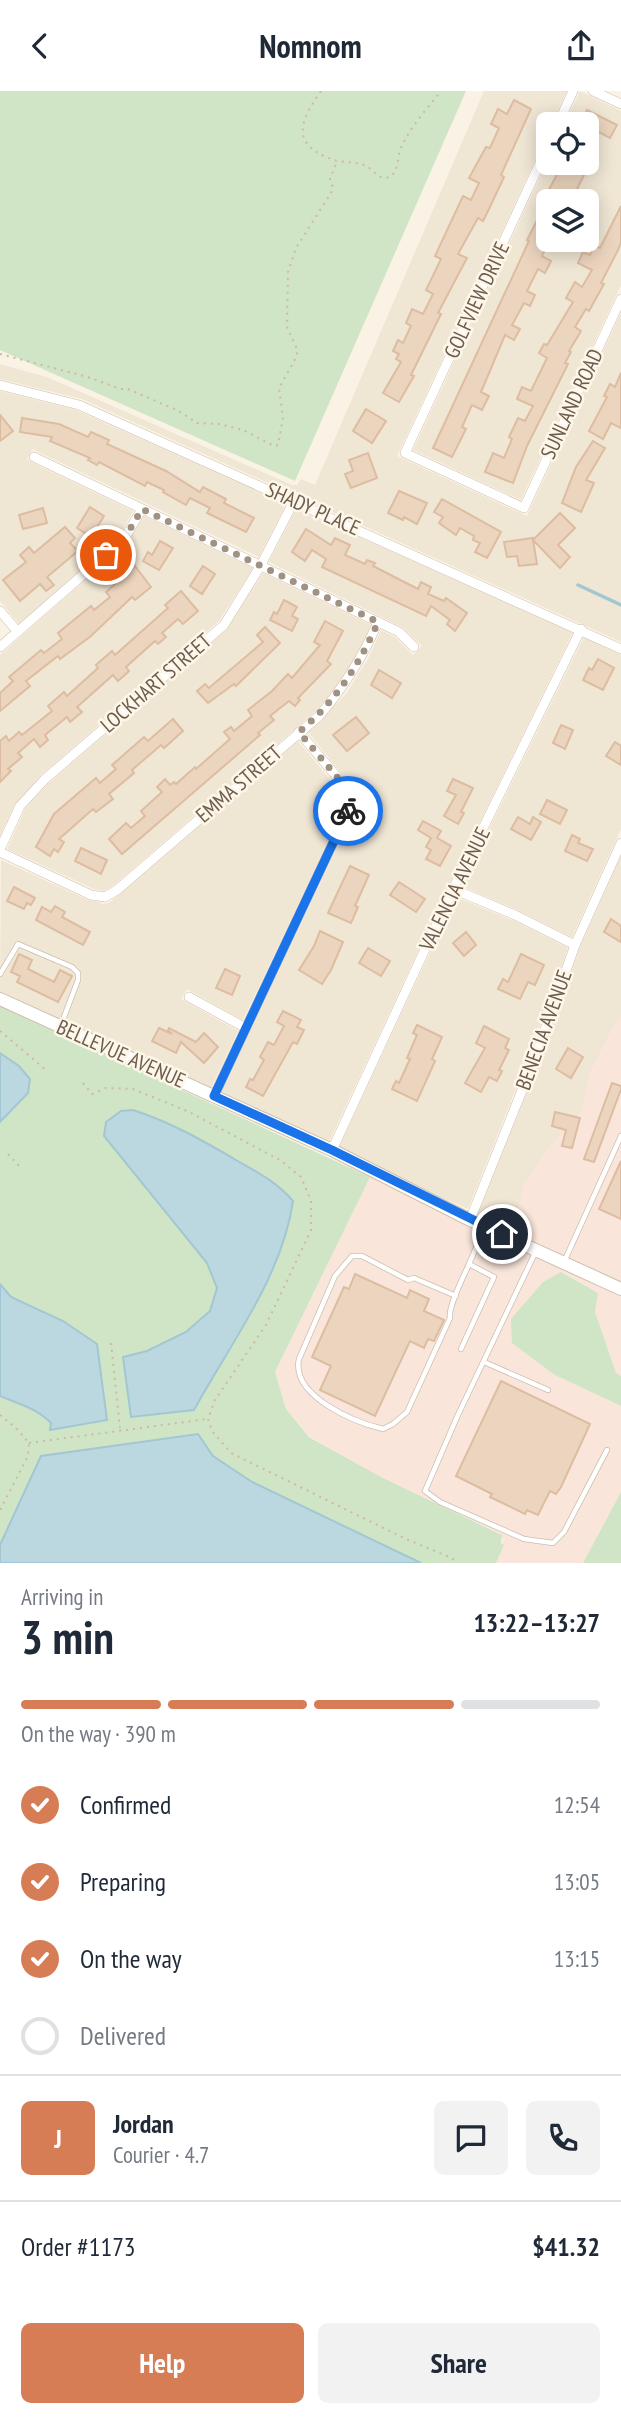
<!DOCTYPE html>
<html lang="en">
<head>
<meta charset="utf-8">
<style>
  body { margin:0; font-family:"PT Sans Narrow",sans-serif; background:#f2f2f3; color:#1f2937; height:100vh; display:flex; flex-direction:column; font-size:26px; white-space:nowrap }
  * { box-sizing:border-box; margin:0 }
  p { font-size:23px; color:#747a83 }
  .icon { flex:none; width:38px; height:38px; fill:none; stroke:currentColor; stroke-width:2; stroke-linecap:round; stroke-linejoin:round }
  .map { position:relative; height:1472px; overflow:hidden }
  .panel { display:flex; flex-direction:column; background:#fff; flex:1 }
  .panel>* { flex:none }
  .controls { position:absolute; left:536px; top:21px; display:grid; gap:14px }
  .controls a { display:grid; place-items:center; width:63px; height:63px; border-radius:10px; background:#fff; box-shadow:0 4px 18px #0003; font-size:35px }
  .pin { position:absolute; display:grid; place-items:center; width:60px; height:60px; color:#fff; margin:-30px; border:4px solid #fff; border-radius:50%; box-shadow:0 2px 7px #0007 }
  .courier { position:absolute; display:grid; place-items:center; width:70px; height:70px; margin:-35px; border:5px solid #1a73e8; border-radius:50%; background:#fff; color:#222; box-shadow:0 2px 9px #0007 }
  .headline em { font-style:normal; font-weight:700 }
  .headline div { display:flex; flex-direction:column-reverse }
  .headline { display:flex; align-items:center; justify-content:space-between; height:119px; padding:0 21px }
  h1 { font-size:46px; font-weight:700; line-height:52px }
  .bar { display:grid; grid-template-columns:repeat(4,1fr); gap:10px 7px; align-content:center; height:84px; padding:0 21px }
  .bar i { height:9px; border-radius:5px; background:#e0e1e3 }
  .bar .selected { background:#d77d56 }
  .bar p { grid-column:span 4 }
  .line { display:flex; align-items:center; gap:18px; padding:0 21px; border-top:2px solid #e0e1e3 }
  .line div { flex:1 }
  .round { display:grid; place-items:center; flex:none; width:74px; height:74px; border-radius:10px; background:#f2f2f3 }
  ol { padding:0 21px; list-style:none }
  li { display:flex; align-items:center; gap:21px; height:77px }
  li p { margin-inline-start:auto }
  li .icon { padding:7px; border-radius:50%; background:#d77d56; color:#fff; stroke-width:4 }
  li:last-child { color:#747a83 }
  li i { width:38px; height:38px; border:4px solid #e0e1e3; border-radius:50% }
  .button { display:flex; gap:14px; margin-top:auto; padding:14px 21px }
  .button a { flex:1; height:80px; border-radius:10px; background:#d77d56; color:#fff; font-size:28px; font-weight:700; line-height:80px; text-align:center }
  .button a+a { background:#f2f2f3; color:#1f2937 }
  header { display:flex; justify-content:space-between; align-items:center; height:91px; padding:0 21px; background:#fff; font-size:32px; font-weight:700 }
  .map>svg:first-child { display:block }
  .residential { fill:#f0e6d4; fill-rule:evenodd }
  .commercial { fill:#f9e5da }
  .green { fill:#cfe5c5 }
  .water { fill:#bbd8e1; stroke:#a3c7d2; stroke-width:2 }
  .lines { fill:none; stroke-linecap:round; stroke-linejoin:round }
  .stream { stroke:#a3c7d2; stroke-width:3.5 }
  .building { fill:#ecd5bf; stroke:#ddbda1; stroke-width:2 }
  .lane-casing { stroke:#ccbeaf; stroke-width:6 }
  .street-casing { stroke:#ccbeaf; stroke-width:10 }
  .secondary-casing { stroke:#cebead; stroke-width:14 }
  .path { stroke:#d1b8a3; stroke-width:2; stroke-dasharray:2 5; stroke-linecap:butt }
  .lane { stroke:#fff; stroke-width:4.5 }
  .street { stroke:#fff; stroke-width:9 }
  .secondary { stroke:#fff; stroke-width:12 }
  .done { stroke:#a09182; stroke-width:7; stroke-dasharray:0 12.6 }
  .route { stroke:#1a73e8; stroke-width:9 }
  .labels { text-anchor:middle; stroke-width:5; stroke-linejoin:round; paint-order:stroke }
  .street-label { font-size:21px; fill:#6f5c4d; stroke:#fdf7ea }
</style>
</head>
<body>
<header><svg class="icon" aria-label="back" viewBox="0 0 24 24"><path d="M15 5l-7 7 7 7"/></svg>Nomnom<svg class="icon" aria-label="share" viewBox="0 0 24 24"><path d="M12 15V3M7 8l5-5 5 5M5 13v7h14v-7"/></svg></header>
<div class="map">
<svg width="621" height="1472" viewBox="0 0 621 1472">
  <rect width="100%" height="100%" fill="#faf3e5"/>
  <!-- residential -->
  <g class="residential">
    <polygon points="484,0 567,0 552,33 548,33 548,42 397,365 527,425 621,222 621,551 82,308 0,288 0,273 47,286 292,394 297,394 301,388 315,394"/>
    <path d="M580,0L621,20V194L521,409L413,359L548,69V72H586V33H564ZM548,110H586V149H548Z"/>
    <polygon points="0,300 76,319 286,413 259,466 32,358 27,369 133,420 119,445 19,533 0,510"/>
    <polygon points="296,418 573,541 445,802 329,1051 221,1002 355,719 356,704 352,695 308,641 346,603 369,566 381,539 395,546 413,564 422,555 402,536 269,471"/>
    <polygon points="144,425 253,477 219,530 41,684 15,713 0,745 0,564 127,452"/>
    <polygon points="263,482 371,534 359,561 336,597 315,621 114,794 104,800 94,798 7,758 25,718 49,692 227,538"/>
    <polygon points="584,546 621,564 621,738 572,846 518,819 461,795"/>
    <polygon points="298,650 342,703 344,717 243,929 187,898 181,908 238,940 211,997 0,901 1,769 88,809 100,811 101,813 109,812"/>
    <polygon points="621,765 621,927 616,931 590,983 582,1020 548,1058 524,1095 514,1138 478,1122 540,968 580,856"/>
    <polygon points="456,806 512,829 568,857 529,965 468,1118 407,1091 339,1056"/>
  </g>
  <!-- commercial -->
  <g class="commercial">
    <polygon points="621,927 621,1191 477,1125 478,1122 514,1138 524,1095 548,1058 582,1020 590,983 616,931"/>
    <polygon points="370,1086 462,1133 621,1205 621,1285 616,1282 595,1221 598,1202 562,1181 543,1191 555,1284 621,1315 621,1401 583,1472 496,1472 504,1455 501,1453 503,1449 501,1443 383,1387 309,1345 286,1318 275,1281"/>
  </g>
  <!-- green -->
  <g class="green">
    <polygon points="0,0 466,0 295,390 0,259"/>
    <polygon points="0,915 370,1086 275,1281 286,1318 309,1346 383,1387 502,1444 501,1453 504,1454 496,1472 0,1472"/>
    <polygon points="561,1181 598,1202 595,1221 616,1282 621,1285 621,1315 555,1284 512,1252 511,1228 543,1191"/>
    <polygon points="621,1401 621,1472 583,1472"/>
  </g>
  <!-- water -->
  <g class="water">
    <polygon points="0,962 19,975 30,988 28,1002 0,1031"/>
    <path d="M133,1019C170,1031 202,1049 236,1069C257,1081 277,1091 293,1110C282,1186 230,1253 194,1319L131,1326L123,1266L147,1260L186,1241L210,1220L217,1197L207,1172L104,1045L106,1031L121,1020Z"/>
    <path d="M0,1193L11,1206L63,1230L97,1253L107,1329L50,1339L51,1332C37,1317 18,1313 0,1305Z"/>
    <polygon points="198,1343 213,1365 252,1391 421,1472 0,1472 0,1454 41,1365"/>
  </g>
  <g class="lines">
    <!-- stream -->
    <polyline class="stream" points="578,494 621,514"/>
  </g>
  <!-- building -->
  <g class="building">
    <polygon points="514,9 531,18 501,84 504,86 489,118 483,130 478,127 458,163 467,167 438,222 441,223 411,284 414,285 399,311 383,302 401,271 396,268 399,263 393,260 398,249 403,252 411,235 406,232 412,218 423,223 433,203 426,199 441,168 435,165 463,105 471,109 479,92 469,87 486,56 490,57 499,37 491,33 498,18 507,23"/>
    <polygon points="587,19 617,34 610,47 599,41 586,66 586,33 581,31"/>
    <polygon points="563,72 590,72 576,100 583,104 579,110 548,110 548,153 542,165 551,170 545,182 538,178 527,200 535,204 530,215 524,212 512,234 520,238 514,249 505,244 481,301 489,305 482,319 472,314 462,336 466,338 452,366 433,357 529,150 527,149 547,110 543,110"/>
    <polygon points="621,115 621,151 618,159 601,192 604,193 589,220 586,218 575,236 581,240 569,260 571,261 565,272 568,273 527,355 513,392 485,381 493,362 504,367 512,348 509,346 518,327 525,330 533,315 517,308 522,296 531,300 547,267 539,262 544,253 547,254 573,211 566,207 575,191 582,196 592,179 578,172 583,161 590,164 595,154 600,157"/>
    <polygon points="621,282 621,337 611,332 603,348 589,340 607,306 604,305 610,293 615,296"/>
    <polygon points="366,318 386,330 372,352 353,340"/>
    <polygon points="0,324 13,340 0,350"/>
    <polygon points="22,327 59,333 88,346 91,341 109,349 107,353 166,380 200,401 203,396 226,408 224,412 254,427 246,441 207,422 210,417 190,407 186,414 163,401 164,399 147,391 145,395 99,371 97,374 88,369 90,367 50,350 52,346 20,341"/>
    <polygon points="593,350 605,357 586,389 594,392 581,421 562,412 576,376"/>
    <polygon points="368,362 377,387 351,397 345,383 353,380 349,369"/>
    <polygon points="399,400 427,412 417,433 404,426 403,429 388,422"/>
    <polygon points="442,408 501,441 487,467 475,461 480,452 473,449 474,445 460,437 456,444 439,432 443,426 434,421"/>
    <polygon points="90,416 104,425 91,446 77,437"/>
    <polygon points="43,417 47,432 23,438 19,424"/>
    <polygon points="560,422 575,437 558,454 570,466 560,477 533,449 537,473 519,475 517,465 507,466 504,451 533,447 533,449"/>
    <polygon points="65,436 75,447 70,452 78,460 47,486 54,494 46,500 40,493 20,510 3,489 26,471 20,464 29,456 34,462"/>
    <polygon points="306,438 331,454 335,447 350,454 345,464 365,473 367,469 375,472 373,475 418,498 421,491 431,496 428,503 444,510 446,507 467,522 455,540 447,533 450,529 431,515 426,525 322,476 326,468 312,459 305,470 292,461"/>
    <polygon points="160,450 173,457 159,479 143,470 148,461 152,464"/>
    <polygon points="135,475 151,496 135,509 132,506 91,545 60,568 58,565 26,590 30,595 0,620 0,602 13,590 9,586 41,559 44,562 62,548 58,542 91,515 94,519 110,506 106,501"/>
    <polygon points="203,475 215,483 202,503 190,495"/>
    <polygon points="181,500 198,520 183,533 178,528 162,542 166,546 158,553 155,550 126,576 129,580 118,590 113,584 77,616 82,621 70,631 67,626 45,644 48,649 40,656 34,648 18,662 22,666 8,678 11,680 0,691 0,650 6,645 9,650 19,641 22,644 52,620 48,615 64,601 67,605 98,577 96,574 112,560 115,564 168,517 165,514"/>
    <polygon points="284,509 297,516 292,525 298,528 292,540 270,529 274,521 277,523"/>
    <polygon points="325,530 343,540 327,570 331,573 298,607 300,609 295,615 289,610 270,625 274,629 258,642 260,644 122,763 109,748 126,732 131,737 145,725 141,720 162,701 157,696 165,688 170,694 174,691 176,693 195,676 196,678 230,648 224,641 231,636 234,640 252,625 248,619 272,600 288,583 292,587 320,554 314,551"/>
    <polygon points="265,536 280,552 236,595 234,593 208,612 197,600 205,593 209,597 263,551 257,544"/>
    <polygon points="598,568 614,577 603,599 583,589 589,577 592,579"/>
    <polygon points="379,579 401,592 392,607 371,594"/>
    <polygon points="356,626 369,642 347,660 333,644"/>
    <polygon points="173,628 183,640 164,657 161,654 132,679 134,682 109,703 113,708 96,721 93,718 59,748 64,751 58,761 54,758 50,765 36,756 54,723 96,687 100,692 116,678 112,674 144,646 148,650"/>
    <polygon points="561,634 573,639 565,658 553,652"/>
    <polygon points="615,651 621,655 621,674 606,665"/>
    <polygon points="453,688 473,697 461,721 464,722 458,733 444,725 456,704 447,700"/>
    <polygon points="547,709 567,719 560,733 540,723"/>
    <polygon points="518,726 530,733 533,726 541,731 531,749 511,738"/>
    <polygon points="423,730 441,740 437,747 451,755 440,775 426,768 431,759 426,756 431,747 418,739"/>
    <polygon points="572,744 580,748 578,752 593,758 587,770 565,760"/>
    <polygon points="81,757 107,769 101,783 75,770"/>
    <polygon points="350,775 369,784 355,815 358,816 351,832 328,822"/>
    <polygon points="399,791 425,808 416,821 390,804"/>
    <polygon points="14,796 35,807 31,814 27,812 24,818 7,810"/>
    <polygon points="55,815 65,821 62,826 90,841 83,854 36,829 42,816 51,821"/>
    <polygon points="611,828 621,835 621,851 604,841"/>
    <polygon points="320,840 343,851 331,879 322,893 299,879 314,855"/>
    <polygon points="466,841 476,854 464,865 453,852"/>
    <polygon points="368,857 390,870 381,885 359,872"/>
    <polygon points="19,863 32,869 28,878 54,891 60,879 72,885 58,911 17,891 20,885 11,881"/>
    <polygon points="521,863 544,874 535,894 528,891 520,908 498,898 503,888 508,891"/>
    <polygon points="225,878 240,885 232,904 216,897"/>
    <polygon points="283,920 301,929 297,936 304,939 297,953 293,951 263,1005 246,996 250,988 253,989 264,969 260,966 268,951 274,954 284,935 277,931"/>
    <polygon points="417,934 442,946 432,968 435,970 417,1010 392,998 396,990 399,992 410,968 407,967 417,944 413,942"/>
    <polygon points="484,935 509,948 505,957 509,959 499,979 502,980 497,990 489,986 481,1001 465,992 485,957 476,952"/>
    <polygon points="159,937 172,943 168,939 169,937 196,951 204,942 218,956 204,972 181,951 176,962 152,950"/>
    <polygon points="568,957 583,966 571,987 556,978"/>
    <polygon points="612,992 621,995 621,998 594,1071 584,1068"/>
    <polygon points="555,1021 580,1027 572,1057 562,1055 566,1039 552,1035"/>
    <polygon points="621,1070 621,1128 599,1118"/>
    <polygon points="355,1183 407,1207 410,1199 429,1208 424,1220 444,1229 434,1250 428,1248 424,1257 410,1250 375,1325 320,1299 331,1275 312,1266 344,1196 349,1198"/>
    <polygon points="501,1290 590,1333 561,1396 556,1403 550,1400 538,1424 527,1419 525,1423 490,1406 492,1403 456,1385"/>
  </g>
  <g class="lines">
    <defs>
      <g id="lane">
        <polyline points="0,883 18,853 72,876 78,882 78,889 61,934"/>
        <polyline points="536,1160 457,1326 425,1400 440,1411 524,1448 553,1452 564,1441 607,1359"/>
        <polyline points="564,1171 621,1045"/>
        <path d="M456,1205L414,1187L408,1189L362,1165H352L335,1185L299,1268C291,1305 354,1331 383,1338L393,1333L407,1321L450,1227C448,1215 464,1185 469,1173"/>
        <polyline points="461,1258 494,1186 469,1173 485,1136"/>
        <polyline points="484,1271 548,1299"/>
      </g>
      <g id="street">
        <polyline points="593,0 621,13"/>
        <polyline points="558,33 573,0"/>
        <polyline points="548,55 405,362 524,417 621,208"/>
        <polyline points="0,294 79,314 621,558"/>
        <polyline points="34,366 399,541 414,556"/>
        <polyline points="0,520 18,541"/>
        <polyline points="0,556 124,448 142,418"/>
        <polyline points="0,758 20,715 45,688 224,534 261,474 294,410"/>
        <path d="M0,761L91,804L105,806L117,799L319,625C344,596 363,566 378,531"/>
        <polyline points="453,798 515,824 575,854"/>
        <polyline points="189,906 246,937"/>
        <polyline points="214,1005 349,718 348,699 299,641"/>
        <polyline points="332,1059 453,798 581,538"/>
        <polyline points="470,1129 535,967 575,854 621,752"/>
      </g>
      <polyline id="secondary" points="0,908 332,1059 470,1129 621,1198"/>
    </defs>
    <!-- lane casing -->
    <use href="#lane" class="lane-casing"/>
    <!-- street casing -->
    <use href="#street" class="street-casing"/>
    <!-- secondary casing -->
    <use href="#secondary" class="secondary-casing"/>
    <!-- path -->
    <g class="path">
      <path d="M321,0C299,31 290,54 334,69C344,72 356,70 366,75C374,79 379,90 389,86C399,82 397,66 401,57C410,36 427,18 441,0"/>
      <polyline points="0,263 88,286 121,298 128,298 179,320 197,332 220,333 243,339 274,355 278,354 283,327 279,297 297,265 297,258 287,236 288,181 296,157 331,102 333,97 330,88 337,70"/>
      <polyline points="0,940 46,979"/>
      <polyline points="83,992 92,1003 106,997 133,998 187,1020 280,1069 301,1086 311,1110 311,1139 266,1234 215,1309 208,1328 212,1340 231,1362 406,1448 452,1467 456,1472"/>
      <polyline points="8,1063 20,1076"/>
      <polyline points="111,1252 120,1337"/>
      <polyline points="0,1324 16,1337 29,1352 28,1365 0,1419"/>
      <polyline points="29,1352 207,1328"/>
    </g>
    <!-- lane -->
    <use href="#lane" class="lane"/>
    <!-- street -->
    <use href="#street" class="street"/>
    <!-- secondary -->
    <use href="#secondary" class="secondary"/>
  </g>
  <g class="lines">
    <!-- done -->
    <path class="done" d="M106,464L124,448L142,418L378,531C359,574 336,610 299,641L348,699L350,713L348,720"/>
    <!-- route -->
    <polyline class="route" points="348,720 214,1005 332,1059 502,1143"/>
  </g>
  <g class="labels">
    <!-- street labels -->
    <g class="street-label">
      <text transform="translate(477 209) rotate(-65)" y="7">GOLFVIEW DRIVE</text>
      <text transform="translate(572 313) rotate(-65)" y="7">SUNLAND ROAD</text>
      <text transform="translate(313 418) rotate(24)" y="7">SHADY PLACE</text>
      <text transform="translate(156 592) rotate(-41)" y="7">LOCKHART STREET</text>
      <text transform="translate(239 693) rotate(-41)" y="7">EMMA STREET</text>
      <text transform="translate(455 798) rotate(-64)" y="7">VALENCIA AVENUE</text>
      <text transform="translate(544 939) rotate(-70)" y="7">BENECIA AVENUE</text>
      <text transform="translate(121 963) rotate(24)" y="7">BELLEVUE AVENUE</text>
    </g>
  </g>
</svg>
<div class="controls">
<a><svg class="icon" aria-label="locate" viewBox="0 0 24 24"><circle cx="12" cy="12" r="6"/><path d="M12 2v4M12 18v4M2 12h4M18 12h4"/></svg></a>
<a><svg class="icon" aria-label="layers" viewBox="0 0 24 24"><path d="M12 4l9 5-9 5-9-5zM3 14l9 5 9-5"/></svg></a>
</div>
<div class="pin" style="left:106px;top:464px;background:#ea580c"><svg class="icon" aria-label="bag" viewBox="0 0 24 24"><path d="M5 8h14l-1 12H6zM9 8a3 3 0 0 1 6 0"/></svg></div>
<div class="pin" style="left:502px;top:1143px;background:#1f2937"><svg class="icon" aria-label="home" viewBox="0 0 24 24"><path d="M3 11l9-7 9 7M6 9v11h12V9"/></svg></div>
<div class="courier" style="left:348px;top:720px"><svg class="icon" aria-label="bike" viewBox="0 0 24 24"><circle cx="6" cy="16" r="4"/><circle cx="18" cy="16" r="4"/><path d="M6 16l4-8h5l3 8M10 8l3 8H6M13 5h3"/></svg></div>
</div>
<section class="panel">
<div class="headline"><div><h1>3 min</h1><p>Arriving in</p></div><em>13:22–13:27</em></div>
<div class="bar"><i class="selected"></i><i class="selected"></i><i class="selected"></i><i></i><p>On the way · 390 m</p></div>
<ol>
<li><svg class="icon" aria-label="check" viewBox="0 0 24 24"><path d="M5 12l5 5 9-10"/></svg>Confirmed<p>12:54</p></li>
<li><svg class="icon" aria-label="check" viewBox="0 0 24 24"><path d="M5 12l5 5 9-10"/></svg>Preparing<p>13:05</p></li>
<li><svg class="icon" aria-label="check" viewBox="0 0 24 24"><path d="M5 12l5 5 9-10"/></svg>On the way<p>13:15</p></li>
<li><i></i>Delivered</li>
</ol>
<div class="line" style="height:126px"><b class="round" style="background:#d77d56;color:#fff">J</b><div><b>Jordan</b><p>Courier · 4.7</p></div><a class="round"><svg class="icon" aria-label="chat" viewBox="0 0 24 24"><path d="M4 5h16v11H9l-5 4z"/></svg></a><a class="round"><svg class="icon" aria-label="phone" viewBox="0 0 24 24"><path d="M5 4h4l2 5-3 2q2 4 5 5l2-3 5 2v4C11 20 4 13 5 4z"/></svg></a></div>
<div class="line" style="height:91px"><div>Order #1173</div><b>$41.32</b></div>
<div class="button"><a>Help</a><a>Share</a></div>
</section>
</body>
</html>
